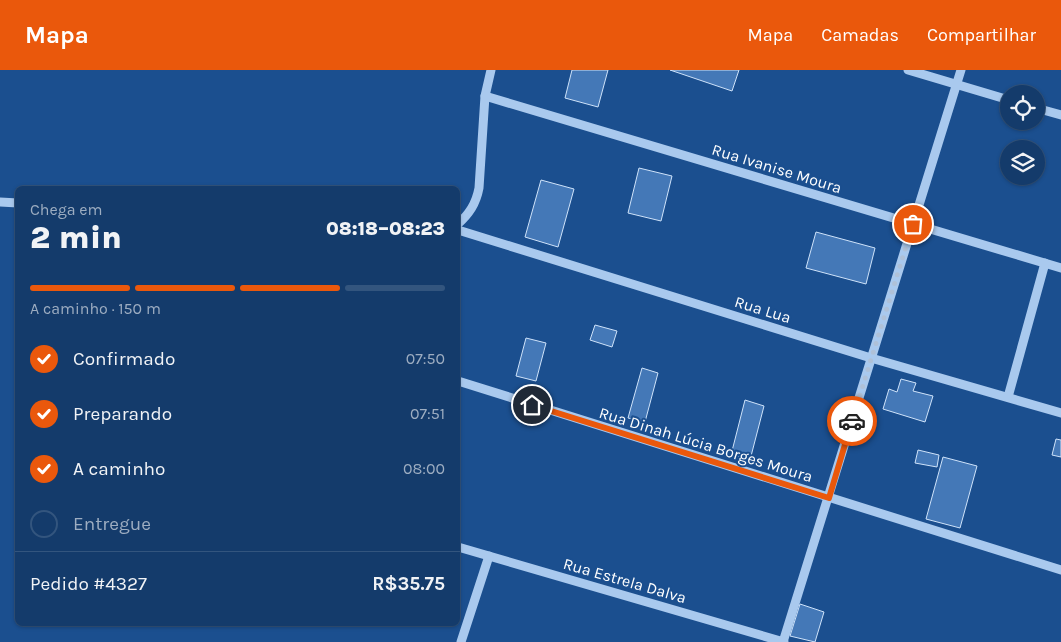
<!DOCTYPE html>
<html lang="pt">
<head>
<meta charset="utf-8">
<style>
  body { margin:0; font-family:Karla,sans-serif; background:#1d4271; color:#f1f3f6; height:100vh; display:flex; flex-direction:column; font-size:19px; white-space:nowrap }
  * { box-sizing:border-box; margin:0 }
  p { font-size:16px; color:#9dadc1 }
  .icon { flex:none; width:28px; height:28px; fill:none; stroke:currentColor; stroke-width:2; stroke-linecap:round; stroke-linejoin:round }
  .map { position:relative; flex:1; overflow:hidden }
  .panel { position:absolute; left:15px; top:116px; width:445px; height:440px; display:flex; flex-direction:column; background:#143b6b; border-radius:8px; box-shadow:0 1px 4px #0004,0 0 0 1px #33557e }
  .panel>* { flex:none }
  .buttons { position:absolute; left:1000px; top:15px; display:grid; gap:10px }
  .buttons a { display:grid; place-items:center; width:45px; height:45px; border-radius:50%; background:#143b6b; box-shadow:0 1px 4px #0004,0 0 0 1px #33557e; font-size:25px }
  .pin { position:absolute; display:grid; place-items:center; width:42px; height:42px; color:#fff; margin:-21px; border:2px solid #fff; border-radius:50%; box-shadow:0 1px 5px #0007 }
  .courier { position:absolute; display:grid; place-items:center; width:50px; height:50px; margin:-25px; border:4px solid #ea580c; border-radius:50%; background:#fff; color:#222; box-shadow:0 1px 6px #0007 }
  .headline em { font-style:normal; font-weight:800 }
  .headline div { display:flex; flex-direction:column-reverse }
  .headline { display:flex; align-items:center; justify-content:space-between; height:85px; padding:0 15px }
  h1 { font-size:32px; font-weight:800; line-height:38px }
  .bar { display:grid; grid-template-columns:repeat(4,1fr); gap:8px 5px; align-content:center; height:60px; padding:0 15px }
  .bar i { height:6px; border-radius:4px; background:#33557e }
  .bar .current { background:#ea580c }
  .bar p { grid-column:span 4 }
  .line { display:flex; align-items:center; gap:12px; padding:0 15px; border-top:1px solid #33557e }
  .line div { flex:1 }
  ol { padding:0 15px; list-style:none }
  li { display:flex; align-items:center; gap:15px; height:55px }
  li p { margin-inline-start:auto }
  li .icon { padding:5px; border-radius:50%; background:#ea580c; color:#fff; stroke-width:4 }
  li:last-child { color:#9dadc1 }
  li i { width:28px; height:28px; border:2px solid #33557e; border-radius:50% }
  header { display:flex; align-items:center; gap:30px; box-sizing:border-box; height:70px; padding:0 25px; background:#ea580c; color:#fff }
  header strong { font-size:24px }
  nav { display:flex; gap:28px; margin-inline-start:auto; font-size:18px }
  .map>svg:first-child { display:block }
  .building { fill:#4478b7; stroke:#cfe3fa }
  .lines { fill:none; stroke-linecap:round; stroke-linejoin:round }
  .minor { stroke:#a9c9ee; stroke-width:9 }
  .done { stroke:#afc1d8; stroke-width:5; stroke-dasharray:0 9 }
  .route { stroke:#ea580c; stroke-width:6 }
  .labels { text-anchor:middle; stroke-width:4; stroke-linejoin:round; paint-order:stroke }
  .street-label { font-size:16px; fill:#fff; stroke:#1b4f8f }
</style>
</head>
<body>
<header>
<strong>Mapa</strong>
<nav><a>Mapa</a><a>Camadas</a><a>Compartilhar</a></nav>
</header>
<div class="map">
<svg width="1061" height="572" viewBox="0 0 1061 572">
  <rect width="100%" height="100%" fill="#1b4f8f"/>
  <!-- building -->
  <g class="building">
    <polygon points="572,0 608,0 598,37 565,28"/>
    <polygon points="670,0 739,0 732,21"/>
    <polygon points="639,98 672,106 661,151 628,143"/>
    <polygon points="541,110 574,119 558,177 525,167"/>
    <polygon points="816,162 875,178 866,214 806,198"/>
    <polygon points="595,255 617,261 612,277 590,270"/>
    <polygon points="526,268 546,273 536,311 516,306"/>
    <polygon points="642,298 658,303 645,352 628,348"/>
    <polygon points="901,309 916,313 913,321 933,326 925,352 883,339 889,319 897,322"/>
    <polygon points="745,330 764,336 750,390 731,385"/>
    <polygon points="1056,369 1061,370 1061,387 1052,385"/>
    <polygon points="918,380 939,385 937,397 915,393"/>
    <polygon points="943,387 977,396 960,458 926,449"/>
    <polygon points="800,534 824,542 815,572 790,566"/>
  </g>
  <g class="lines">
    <!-- minor -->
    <g class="minor">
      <polyline points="908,0 1009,30"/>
      <polyline points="485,26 1061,198"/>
      <polyline points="1036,38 1061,45"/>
      <polyline points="0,132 18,133"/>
      <path d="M458,154C469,144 476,134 479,118L485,26L491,0"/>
      <polyline points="458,160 871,288 1061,343"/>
      <polyline points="458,311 1061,500"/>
      <polyline points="1008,327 1045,193"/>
      <polyline points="458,477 784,572"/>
      <polyline points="461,572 489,486"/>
      <polyline points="783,572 961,0"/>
    </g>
  </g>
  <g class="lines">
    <!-- done -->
    <polyline class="done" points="852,351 913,154"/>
    <!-- route -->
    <polyline class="route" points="532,335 829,428 852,351"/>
  </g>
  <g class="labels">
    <!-- street labels -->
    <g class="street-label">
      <text transform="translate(777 98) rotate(17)" y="6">Rua Ivanise Moura</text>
      <text transform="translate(763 239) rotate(17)" y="6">Rua Lua</text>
      <text transform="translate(706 374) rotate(17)" y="6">Rua Dinah Lúcia Borges Moura</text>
      <text transform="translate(625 510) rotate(16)" y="6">Rua Estrela Dalva</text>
    </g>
  </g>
</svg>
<div class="buttons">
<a><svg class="icon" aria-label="locate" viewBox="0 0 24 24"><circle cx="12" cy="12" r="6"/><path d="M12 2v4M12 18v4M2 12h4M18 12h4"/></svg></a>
<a><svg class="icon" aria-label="layers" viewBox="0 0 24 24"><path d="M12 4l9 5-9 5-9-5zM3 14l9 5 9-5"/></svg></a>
</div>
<div class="pin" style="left:913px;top:154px;background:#ea580c"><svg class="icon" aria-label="bag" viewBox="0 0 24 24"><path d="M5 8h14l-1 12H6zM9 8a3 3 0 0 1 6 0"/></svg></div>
<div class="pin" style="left:532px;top:335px;background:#1f2937"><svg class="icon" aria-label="home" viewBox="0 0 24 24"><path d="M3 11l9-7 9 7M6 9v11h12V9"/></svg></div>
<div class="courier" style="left:852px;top:351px"><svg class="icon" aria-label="car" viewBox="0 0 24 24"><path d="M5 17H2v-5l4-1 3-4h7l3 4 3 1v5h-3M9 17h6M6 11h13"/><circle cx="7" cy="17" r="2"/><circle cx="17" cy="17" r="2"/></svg></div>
<section class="panel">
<div class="headline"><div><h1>2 min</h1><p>Chega em</p></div><em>08:18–08:23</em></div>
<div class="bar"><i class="current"></i><i class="current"></i><i class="current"></i><i></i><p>A caminho · 150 m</p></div>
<ol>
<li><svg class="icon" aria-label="check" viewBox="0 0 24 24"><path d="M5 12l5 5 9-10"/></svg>Confirmado<p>07:50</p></li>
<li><svg class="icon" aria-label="check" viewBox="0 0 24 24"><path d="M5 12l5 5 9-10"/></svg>Preparando<p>07:51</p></li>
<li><svg class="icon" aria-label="check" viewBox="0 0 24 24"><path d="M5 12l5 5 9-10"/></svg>A caminho<p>08:00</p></li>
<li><i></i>Entregue</li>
</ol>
<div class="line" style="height:65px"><div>Pedido #4327</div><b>R$35.75</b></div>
</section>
</div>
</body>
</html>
